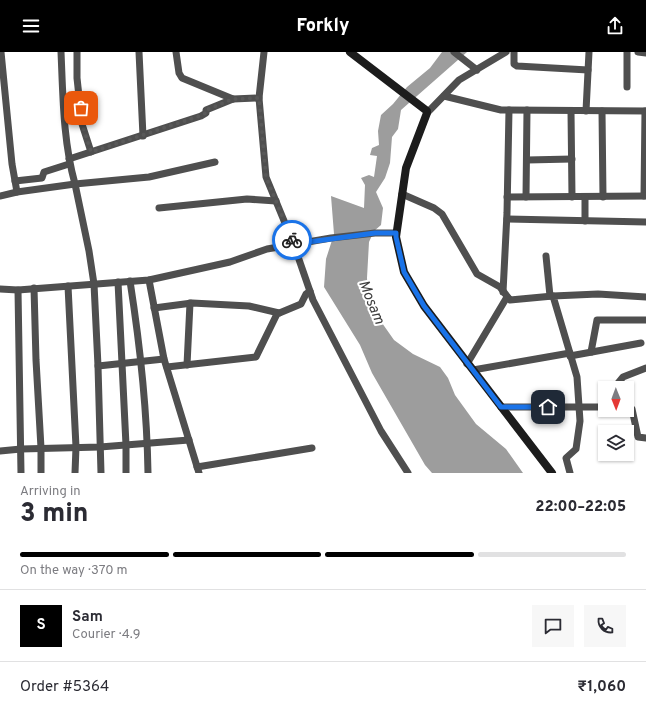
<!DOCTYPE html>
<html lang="en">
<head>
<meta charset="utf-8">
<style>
  body { margin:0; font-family:Overpass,sans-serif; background:#f7f7f7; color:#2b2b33; height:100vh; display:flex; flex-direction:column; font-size:15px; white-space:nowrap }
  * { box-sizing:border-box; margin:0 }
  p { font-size:13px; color:#7c7c81 }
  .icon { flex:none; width:22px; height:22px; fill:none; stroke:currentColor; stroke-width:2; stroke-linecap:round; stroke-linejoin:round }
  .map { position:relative; height:421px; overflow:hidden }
  .drawer { display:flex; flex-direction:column; background:#fff; flex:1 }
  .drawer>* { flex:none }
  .needle { width:26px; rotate:179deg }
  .controls { position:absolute; left:598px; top:329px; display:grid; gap:8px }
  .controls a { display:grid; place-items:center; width:36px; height:36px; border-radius:0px; background:#fff; box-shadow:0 1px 3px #0004; font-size:20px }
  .pin { position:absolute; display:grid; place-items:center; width:34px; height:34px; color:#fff; margin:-17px; border-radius:8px; box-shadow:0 2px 6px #0006 }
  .courier { position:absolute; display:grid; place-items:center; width:40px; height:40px; margin:-20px; border:3px solid #1a73e8; border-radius:50%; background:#fff; color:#222; box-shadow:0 1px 5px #0007 }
  .headline em { font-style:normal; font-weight:800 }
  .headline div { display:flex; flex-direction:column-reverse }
  .headline { display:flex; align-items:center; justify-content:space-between; height:68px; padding:0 20px }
  h1 { font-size:26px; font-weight:800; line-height:30px }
  .bar { display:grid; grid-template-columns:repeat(4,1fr); gap:6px 4px; align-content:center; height:48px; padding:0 20px }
  .bar i { height:5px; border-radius:3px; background:#e1e1e2 }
  .bar .current { background:#000 }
  .bar p { grid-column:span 4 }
  .line { display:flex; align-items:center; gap:10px; padding:0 20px; border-top:1px solid #e1e1e2 }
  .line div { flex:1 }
  .round { display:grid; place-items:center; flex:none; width:42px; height:42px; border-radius:0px; background:#f7f7f7 }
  header { display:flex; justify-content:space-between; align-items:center; height:52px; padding:0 20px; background:#000; color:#fff; font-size:18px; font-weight:800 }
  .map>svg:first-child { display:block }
  .water { fill:#9d9d9d }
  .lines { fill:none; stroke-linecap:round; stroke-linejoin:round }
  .street { stroke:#4f4f4f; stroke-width:7 }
  .secondary { stroke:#1c1c1c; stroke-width:8 }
  .done { stroke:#595959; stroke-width:4; stroke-dasharray:0 7.2 }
  .route { stroke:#1a73e8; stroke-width:5 }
  .labels { text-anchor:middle; stroke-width:4; stroke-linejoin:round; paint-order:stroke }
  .water-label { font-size:15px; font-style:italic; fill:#3e3e3e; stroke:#fff }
</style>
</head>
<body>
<header><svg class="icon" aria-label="menu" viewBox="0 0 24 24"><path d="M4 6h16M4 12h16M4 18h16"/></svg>Forkly<svg class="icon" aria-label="share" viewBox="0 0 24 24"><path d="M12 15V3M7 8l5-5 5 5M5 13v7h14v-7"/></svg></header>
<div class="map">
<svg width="646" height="421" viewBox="0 0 646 421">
  <rect width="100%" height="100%" fill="#fff"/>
  <!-- water -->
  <polygon class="water" points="442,0 467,0 401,58 398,77 392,85 390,111 385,126 376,140 383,156 381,173 374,179 369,190 367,226 368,244 375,261 394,288 413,302 440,315 448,326 455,343 476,372 506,397 523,421 432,421 425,413 372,321 360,293 324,235 326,207 334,182 331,144 364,156 365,133 361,126 369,123 374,125 377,104 370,103 372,96 379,93 378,79 381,63 393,52 407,35 430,16"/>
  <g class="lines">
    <!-- street -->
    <g class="street">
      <polyline points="1,0 12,112 17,140"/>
      <path d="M61,0C63,44 63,89 75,132L149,125L215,110"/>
      <polyline points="77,0 77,26 82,72 91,100"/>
      <polyline points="139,0 143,84"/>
      <polyline points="176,0 179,21 182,26 233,47"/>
      <polyline points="264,0 259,46 266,125 294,193 313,248 381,379 408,421"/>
      <polyline points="454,0 477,18"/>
      <polyline points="514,0 514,12 517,14 588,18"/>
      <polyline points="627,0 627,35"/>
      <polyline points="638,0 646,1"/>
      <polyline points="444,44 501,58 646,59"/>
      <polyline points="571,59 572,145"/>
      <polyline points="586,59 589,0"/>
      <polyline points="602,59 603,145"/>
      <polyline points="427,61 459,28 506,0"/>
      <polyline points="69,107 201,64 206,61 206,58 233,47 259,46"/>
      <polyline points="527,108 572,107"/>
      <polyline points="15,129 42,126 44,120 69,112"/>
      <polyline points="402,142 434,156 442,162 477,222 500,235 510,248 553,244"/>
      <polyline points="0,144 17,140 75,132 89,199 94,232 98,314 101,421"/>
      <polyline points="644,144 645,59"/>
      <polyline points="507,145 646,144"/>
      <polyline points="526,145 527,58"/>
      <polyline points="585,145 585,169"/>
      <polyline points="159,156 247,147 276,149"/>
      <polyline points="507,167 646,170"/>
      <polyline points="546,204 550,244"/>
      <polyline points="149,228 164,307 199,421"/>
      <path d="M130,229C140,293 147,357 148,421"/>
      <polyline points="118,230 126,393 126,421"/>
      <polyline points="68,234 76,395 75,421"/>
      <polyline points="34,236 36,308 41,396 41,421"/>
      <polyline points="0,237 18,238 149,228 230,210 267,197 331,186 375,181 396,181"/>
      <polyline points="18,238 21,421"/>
      <polyline points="503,240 507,161 509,58"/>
      <polyline points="154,256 192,251 249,254 279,261"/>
      <polyline points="591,300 597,268 646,268"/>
      <polyline points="570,304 641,291"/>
      <polyline points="467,312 507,245"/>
      <polyline points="187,313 190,251"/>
      <polyline points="98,314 164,307"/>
      <polyline points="167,315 256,305 277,262 301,252 306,242 310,239"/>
      <polyline points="473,318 570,301"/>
      <polyline points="614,336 623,325 646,316"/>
      <polyline points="627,354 630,355 632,357 638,385 646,386"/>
      <polyline points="501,355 605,355"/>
      <polyline points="0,399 21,397 100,395 189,388"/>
      <polyline points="197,415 312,396"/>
      <polyline points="570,421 566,406 576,397 580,369 577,325 553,244 598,242 646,245"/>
    </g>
    <!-- secondary -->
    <polyline class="secondary" points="350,0 427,59 427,61 406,116 396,185 404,220 424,254 552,421"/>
  </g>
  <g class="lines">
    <!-- done -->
    <polyline class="done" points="81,56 82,72 91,100 200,64 206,61 206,58 233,47 259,46 266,125 292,188"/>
    <!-- route -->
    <polyline class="route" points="292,188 294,192 375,181 396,181 396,185 404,220 424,254 501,355 548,355"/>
  </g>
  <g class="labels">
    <!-- water labels -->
    <g class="water-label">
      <text transform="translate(372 250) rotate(68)" y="5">Mosam</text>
    </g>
  </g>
</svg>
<div class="controls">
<a><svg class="needle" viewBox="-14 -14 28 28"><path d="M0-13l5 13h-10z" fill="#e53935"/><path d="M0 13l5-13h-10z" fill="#7c7c81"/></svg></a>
<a><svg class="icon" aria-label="layers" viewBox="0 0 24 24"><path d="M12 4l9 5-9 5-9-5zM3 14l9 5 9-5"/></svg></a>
</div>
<div class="pin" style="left:81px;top:56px;background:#ea580c"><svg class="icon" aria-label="bag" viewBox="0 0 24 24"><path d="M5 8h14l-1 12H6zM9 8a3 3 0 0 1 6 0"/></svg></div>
<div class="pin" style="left:548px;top:355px;background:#1f2937"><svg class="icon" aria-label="home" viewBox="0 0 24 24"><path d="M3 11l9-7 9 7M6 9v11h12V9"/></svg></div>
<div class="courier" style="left:292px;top:188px"><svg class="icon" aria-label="bike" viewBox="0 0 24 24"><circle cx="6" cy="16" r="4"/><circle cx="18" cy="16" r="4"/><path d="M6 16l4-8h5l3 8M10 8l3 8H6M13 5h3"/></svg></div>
</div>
<section class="drawer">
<div class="headline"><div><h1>3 min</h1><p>Arriving in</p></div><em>22:00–22:05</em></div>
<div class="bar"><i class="current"></i><i class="current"></i><i class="current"></i><i></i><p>On the way · 370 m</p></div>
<div class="line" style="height:72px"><b class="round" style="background:#000;color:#fff">S</b><div><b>Sam</b><p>Courier · 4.9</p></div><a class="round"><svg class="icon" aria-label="chat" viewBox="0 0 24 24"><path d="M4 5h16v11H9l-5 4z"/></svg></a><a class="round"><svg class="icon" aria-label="phone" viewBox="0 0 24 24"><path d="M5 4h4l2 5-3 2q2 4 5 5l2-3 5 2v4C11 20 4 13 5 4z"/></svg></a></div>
<div class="line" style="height:52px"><div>Order #5364</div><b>₹1,060</b></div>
</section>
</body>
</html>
